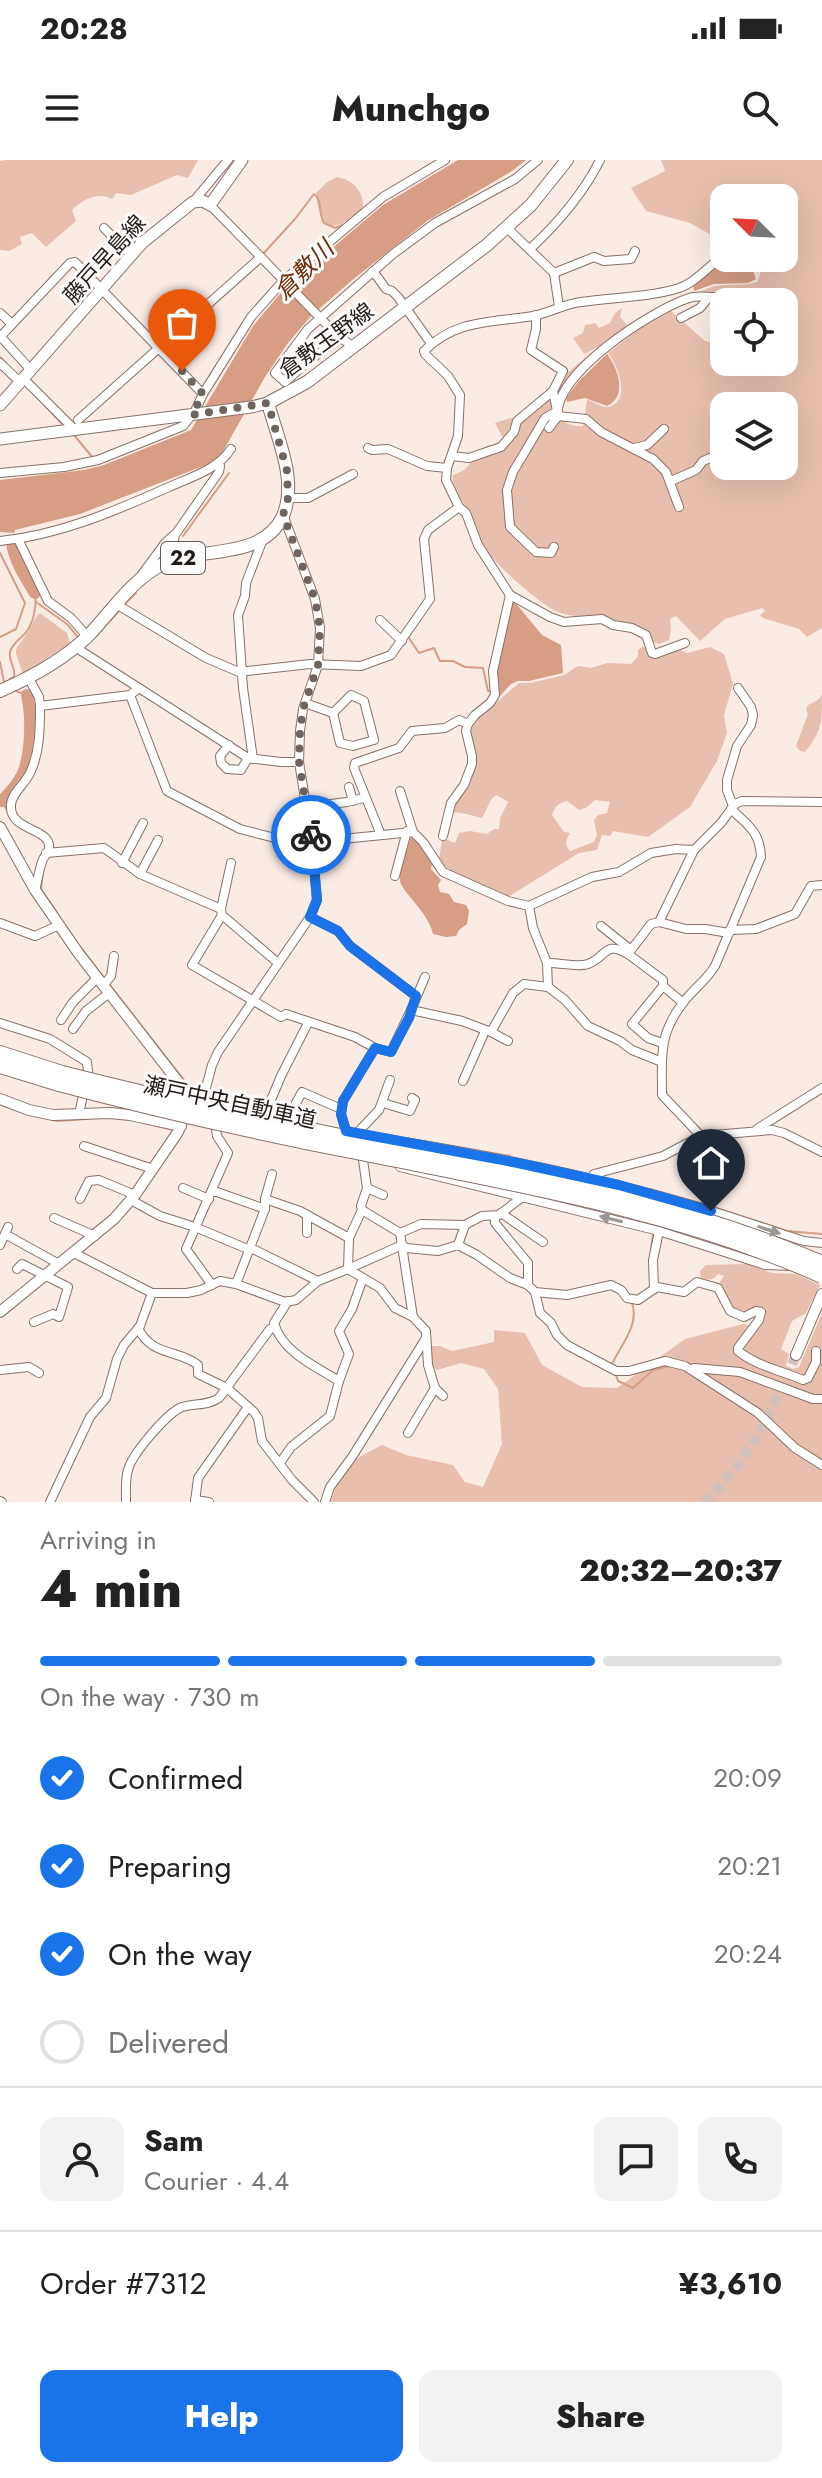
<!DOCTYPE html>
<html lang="en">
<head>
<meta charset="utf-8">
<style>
  body { margin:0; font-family:Jost,"Noto Sans JP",sans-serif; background:#f2f2f2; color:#222; height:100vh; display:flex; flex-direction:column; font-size:30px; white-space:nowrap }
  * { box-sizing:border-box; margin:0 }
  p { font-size:26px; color:#767676 }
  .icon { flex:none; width:44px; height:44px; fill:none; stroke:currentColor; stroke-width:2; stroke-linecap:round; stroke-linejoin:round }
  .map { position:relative; height:1342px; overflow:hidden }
  .details { display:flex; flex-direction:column; background:#fff; flex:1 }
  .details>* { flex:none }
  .needle { width:52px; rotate:294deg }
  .buttons { position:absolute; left:710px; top:24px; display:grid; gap:16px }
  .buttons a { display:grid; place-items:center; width:88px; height:88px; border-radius:16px; background:#fff; box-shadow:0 8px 32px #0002; font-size:40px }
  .pin { position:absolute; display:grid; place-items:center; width:68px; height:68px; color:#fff; margin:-82px -34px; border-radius:50% 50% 50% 0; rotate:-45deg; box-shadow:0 0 8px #0007 }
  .pin .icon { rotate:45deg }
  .courier { position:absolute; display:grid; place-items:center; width:80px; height:80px; margin:-40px; border:6px solid #1a73e8; border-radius:50%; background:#fff; color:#222; box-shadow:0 2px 10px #0007 }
  .headline em { font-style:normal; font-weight:800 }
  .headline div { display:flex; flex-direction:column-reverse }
  .headline { display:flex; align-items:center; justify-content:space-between; height:136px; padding:0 40px }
  h1 { font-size:52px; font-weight:800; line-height:60px }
  .bar { display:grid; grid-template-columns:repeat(4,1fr); gap:12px 8px; align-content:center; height:96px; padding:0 40px }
  .bar i { height:10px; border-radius:6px; background:#e0e0e0 }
  .bar .active { background:#1a73e8 }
  .bar p { grid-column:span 4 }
  .line { display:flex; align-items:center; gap:20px; padding:0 40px; border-top:2px solid #e0e0e0 }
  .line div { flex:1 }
  .round { display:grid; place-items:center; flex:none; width:84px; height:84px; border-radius:16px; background:#f2f2f2 }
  ol { padding:0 40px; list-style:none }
  li { display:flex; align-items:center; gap:24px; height:88px }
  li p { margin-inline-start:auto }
  li .icon { padding:8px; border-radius:50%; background:#1a73e8; color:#fff; stroke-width:4 }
  li:last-child { color:#767676 }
  li i { width:44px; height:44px; border:4px solid #e0e0e0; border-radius:50% }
  .action { display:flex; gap:16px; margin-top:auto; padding:16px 40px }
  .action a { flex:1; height:92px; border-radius:16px; background:#1a73e8; color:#fff; font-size:32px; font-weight:800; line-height:92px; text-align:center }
  .action a+a { background:#f2f2f2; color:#222 }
  .status { display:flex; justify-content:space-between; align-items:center; height:56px; padding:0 40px; background:#fff; direction:ltr }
  .status svg { height:22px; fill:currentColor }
  header { display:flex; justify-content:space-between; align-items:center; height:104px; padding:0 40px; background:#fff; font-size:36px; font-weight:800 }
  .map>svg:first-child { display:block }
  .green { fill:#e8bfae; fill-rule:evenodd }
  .water { fill:#d79d85 }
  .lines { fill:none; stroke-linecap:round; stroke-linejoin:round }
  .stream { stroke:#d79d85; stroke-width:2 }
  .river { stroke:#d79d85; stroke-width:12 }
  .tertiary-tunnel { stroke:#d0c1bc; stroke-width:10; stroke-dasharray:10 5; stroke-linecap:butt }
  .minor-casing { stroke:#887167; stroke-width:10 }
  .tertiary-casing { stroke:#887167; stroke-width:12 }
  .secondary-casing { stroke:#887167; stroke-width:13 }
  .primary-casing { stroke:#887167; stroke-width:14 }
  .motorway-casing { stroke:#887167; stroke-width:16 }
  .minor { stroke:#fff; stroke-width:8 }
  .tertiary { stroke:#fff; stroke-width:10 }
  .secondary { stroke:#fff; stroke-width:11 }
  .primary { stroke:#fff; stroke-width:12 }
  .motorway { stroke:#fff; stroke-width:14 }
  .motorway-bridge-casing { stroke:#887167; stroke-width:16; stroke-linecap:butt }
  .motorway-bridge { stroke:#fff; stroke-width:14 }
  .oneway { fill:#9c9896 }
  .done { stroke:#6f635e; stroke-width:8; stroke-dasharray:0 14.4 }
  .route { stroke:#1a73e8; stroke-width:10 }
  .labels { text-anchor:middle; stroke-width:6; stroke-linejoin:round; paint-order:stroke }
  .shield { fill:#fcfcfc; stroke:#655e5b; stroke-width:2 }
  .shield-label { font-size:20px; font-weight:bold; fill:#241a16 }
  .street-label { font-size:22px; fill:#241a16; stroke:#fcfcfc }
  .water-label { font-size:24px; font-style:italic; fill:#6f2b04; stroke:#fcfcfc }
</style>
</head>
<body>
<div class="status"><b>20:28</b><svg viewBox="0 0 49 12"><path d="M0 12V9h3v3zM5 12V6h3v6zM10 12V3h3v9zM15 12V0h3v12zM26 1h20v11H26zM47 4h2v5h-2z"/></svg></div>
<header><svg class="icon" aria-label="menu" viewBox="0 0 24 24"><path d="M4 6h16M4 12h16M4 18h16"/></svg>Munchgo<svg class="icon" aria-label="search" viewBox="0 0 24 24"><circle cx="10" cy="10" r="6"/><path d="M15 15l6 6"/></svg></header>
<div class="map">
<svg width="822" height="1342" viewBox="0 0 822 1342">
  <rect width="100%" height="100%" fill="#fbebe5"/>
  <!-- green -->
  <g class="green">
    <path d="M6,0H198L188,18L177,15L131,35L116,33L112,39C98,31 82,40 72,50L76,61L46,87L32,73L20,77L22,84L9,91L0,90V1Z"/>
    <path d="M661,0H822V468L807,477L799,469L763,458L760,455L765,451L762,448L725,459L700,481L676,456L670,459L671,469L669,480L659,484L653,482C643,454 583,462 558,452C539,444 491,401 481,383C475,373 474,359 467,349C461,338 454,329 452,316L464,310L488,285H497L504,280L495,263L511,258L524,260L549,238C558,253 562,268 583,266L587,240C595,241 603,250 611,246C631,238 617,204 608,193L636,171L671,151L705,181L724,186V202H784V142H742L734,135L700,133C716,120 738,128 757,122L760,115L761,105L750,98H784V38H724V82L690,63L646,51L631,28L665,11ZM724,246H784V306H724Z"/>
    <path d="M337,17C354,20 364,32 363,49C334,73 320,74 316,33L327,22Z"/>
    <polygon points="622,148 620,157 627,165 620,173 609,179 558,241 556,232 566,214 598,187 584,194 573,178 583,173 585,165 595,163 599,168 610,163 615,153"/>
    <path d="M40,453L67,473L70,483L23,514C12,482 14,495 29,470C33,463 34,458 40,453Z"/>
    <path d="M642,487H648L650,495L677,489L687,493L710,487L724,494L733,524L724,555L727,573L717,601L690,647L648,677L613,671L610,676L602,675L597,690L579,693L508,737C486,727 454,719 439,699L442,680L445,679L455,683L459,673L470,671L487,674L494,669H499L500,658L508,642L497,635L492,638L482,658L462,653L451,652L469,622L470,571L473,562L519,523H530L564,515L578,506L591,508L607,503L631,504L638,496V490ZM595,640L610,642L607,653L598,655L594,660L597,675L594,682L570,691C564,685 566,679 570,673L564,672L552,655C554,647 559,643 567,641L579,650L586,648Z"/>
    <path d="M822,535C822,561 822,572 805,592L800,591L796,586L808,554L806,550L808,545L818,540Z"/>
    <path d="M746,1104L772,1113L796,1114L820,1125L806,1153L792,1161L781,1189L789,1194L786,1206L793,1209L799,1207L822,1153V1342H331L336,1326L357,1298L382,1285L406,1295L453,1305L465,1322L483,1327L502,1284L498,1229L484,1209L461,1203L437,1210L432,1206L431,1186H440L452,1191L494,1182V1170L525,1173L542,1205L582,1227L617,1228L685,1179L743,1164L758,1166L766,1155L761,1147L742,1151L732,1147L719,1123L724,1116L718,1114C713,1121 709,1120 701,1118L700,1111L706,1105Z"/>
  </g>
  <!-- water -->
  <g class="water">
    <polygon points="458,0 526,0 512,11 427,61 351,121 311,156 288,183 265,217 222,293 211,303 80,354 15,370 14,373 0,372 0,320 84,310 104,305 191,270 253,166 284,129 383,45"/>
    <polygon points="727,98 745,98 750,102 756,119 748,123 714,124 694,131 693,124"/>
    <path d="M607,194C618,208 628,237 607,246L585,238L567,242L566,238L580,220Z"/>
    <polygon points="513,440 542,475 561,485 563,513 529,521 518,521 511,524 500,536 497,515 511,444"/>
    <path d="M411,677L423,688L432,704L431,709L441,720L438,725L440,732L449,734L454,742L466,745L469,751L467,764L459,770L456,776L446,777L433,774C428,751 400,731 400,720C399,707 407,690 411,677Z"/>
  </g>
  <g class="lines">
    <!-- stream -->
    <g class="stream">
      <path d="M263,94L295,59L314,34C323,41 318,54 324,63L335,68L345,64"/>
      <polyline points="0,197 7,204"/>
      <polyline points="35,235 64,266"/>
      <polyline points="74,275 93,298"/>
      <polyline points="183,376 229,313"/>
      <polyline points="0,393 25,443 16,469 0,477"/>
      <polyline points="36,442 67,464 77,476"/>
      <polyline points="123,446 136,433"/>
      <polyline points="96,476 119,451"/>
      <polyline points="409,478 419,493 434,488 440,501 453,501 465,507 483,508 488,531 493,532"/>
      <polyline points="0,502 4,522"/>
      <path d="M10,519L14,517C16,507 8,501 10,492C12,483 22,478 27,471C34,461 37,444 35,433"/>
      <polyline points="16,531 27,535"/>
      <polyline points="29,546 35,545"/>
      <polyline points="0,642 2,641 8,652"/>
      <polyline points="43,713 41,729 58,754"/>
      <polyline points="82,789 105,819"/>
      <polyline points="109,824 194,933"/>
      <polyline points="29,955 58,961 86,959"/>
      <polyline points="144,963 173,970"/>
      <polyline points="365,971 510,996"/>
      <polyline points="650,1029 707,1045 787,1071 822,1074"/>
      <polyline points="651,1089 653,1075"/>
      <path d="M611,1206C620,1186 640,1165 632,1143"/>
      <polyline points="705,1213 718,1214"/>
      <polyline points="616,1215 618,1221 633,1228 653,1210 671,1206"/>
    </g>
    <!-- river -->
    <g class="river">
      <path d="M12,382C14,400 25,417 35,433"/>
      <path d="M2,641C11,631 21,621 25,608C31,587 32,557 27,535"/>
    </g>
    <!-- tertiary-tunnel -->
    <path class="tertiary-tunnel" d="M704,1342C750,1301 772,1250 796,1195"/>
    <defs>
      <g id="minor">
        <polyline points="193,42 228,0"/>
        <polyline points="210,45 335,173 353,187"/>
        <polyline points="104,68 131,95"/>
        <polyline points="507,68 554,113 559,147"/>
        <path d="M530,89C558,63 583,34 600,0"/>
        <polyline points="373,111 386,129 392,131 398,137 430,182"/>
        <polyline points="554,113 594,97 604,101 631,99 635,91"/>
        <polyline points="0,153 12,164"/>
        <polyline points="681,158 700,148 709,137"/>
        <polyline points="0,176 31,210"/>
        <polyline points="0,177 70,103 75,102 203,234"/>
        <polyline points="341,178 307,202 285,222 275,213 308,169 393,94 435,63 515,19 538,0"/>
        <polyline points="0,203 20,222"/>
        <polyline points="23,218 74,269"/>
        <polyline points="553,231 557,251 545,258 513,312 507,330 510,367 536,392 551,393 554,387"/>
        <polyline points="558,256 586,259 601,272 653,299 666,312 679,347"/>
        <polyline points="78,260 261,97"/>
        <path d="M549,268L558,256C553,214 652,150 689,138C697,135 706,137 713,137C723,137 729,136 736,142"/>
        <polyline points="368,288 372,290 388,289 427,306 447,308"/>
        <polyline points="634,288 647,285 664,269"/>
        <polyline points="452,296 469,298 501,287 514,272 517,261 553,231 563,211 531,190 536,169 536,155"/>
        <polyline points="0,313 64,307 98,300 183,266 195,251 203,234 251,157 284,120 383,37 445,0"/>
        <polyline points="671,321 696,310 703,301 710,298"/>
        <polyline points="288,338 308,338 353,314"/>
        <polyline points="18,379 48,441 71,458 87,476"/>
        <path d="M0,381C60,375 115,351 169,327C191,317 217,310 231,289"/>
        <polyline points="178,398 173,383 175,375 219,312 220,306 218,303"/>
        <polyline points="140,417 165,383 174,375"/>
        <polyline points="510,435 550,457 564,462 602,459 613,465 632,468 646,475 652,493 655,494 685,483"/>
        <path d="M116,444L206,498L239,512L310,504L361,506L391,495L430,439L424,379L428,370L459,347L446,320L447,308L458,276L460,235L448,216L425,194L424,191C456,159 491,163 533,156C549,153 564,144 581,142C613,137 647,138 679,128C695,123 710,105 724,95"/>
        <polyline points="380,460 402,481"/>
        <polyline points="75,487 139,528"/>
        <polyline points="28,517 39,537 40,546 130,535 167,631 240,669 310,687 312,682 413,672 423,682 443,712 508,741 529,746 592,717 619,712 651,693 676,689 694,690"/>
        <polyline points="130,535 139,528 248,598 281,602 299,602"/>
        <polyline points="305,543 333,553 351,535 364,541 374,580 353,586 340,583 333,553"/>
        <polyline points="229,585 220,596 221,603 227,609 241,610 248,598"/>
        <polyline points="253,599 243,528 238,455 245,436 246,423 263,379"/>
        <polyline points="349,627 353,641"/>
        <polyline points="400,631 413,672"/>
        <polyline points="733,646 727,630 727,620 737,586 751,565 753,555 751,547 738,528"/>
        <polyline points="307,647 347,642 364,638"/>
        <polyline points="381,675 354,608 355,603 399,588 412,571 445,568 459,560 468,564"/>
        <polyline points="443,676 451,643 464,625 472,604 472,596 466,571 468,564 475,555 490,543 495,535 493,511 510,435 478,385 466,353 459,347"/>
        <polyline points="46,693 104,688 140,714 221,749"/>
        <polyline points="122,703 143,663"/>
        <polyline points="231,703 221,749 222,755 192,805 281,857 286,854 355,877 375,888"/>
        <polyline points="140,714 158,680"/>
        <polyline points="395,716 407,671"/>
        <path d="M35,730C38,720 39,709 43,699C45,696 48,693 49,689C52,667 9,672 11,645C11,634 25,624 30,613C40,592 40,569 40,546"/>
        <polyline points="529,746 533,768 547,803 548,827"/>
        <polyline points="222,755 278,803"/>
        <polyline points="310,757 338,771 350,786 416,836"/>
        <polyline points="659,762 694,690 721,663 735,644 742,641 822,642"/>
        <polyline points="0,763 35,776 59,765"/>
        <polyline points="601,766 631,790"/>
        <polyline points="730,770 756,769 795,754 811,726 822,725"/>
        <path d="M547,803C559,802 577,808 588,804C607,797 604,780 628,794"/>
        <polyline points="103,826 111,816 114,796"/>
        <polyline points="663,826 663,820 628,794 651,764 659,762 686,769 705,769 729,773"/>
        <polyline points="411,850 425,817"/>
        <polyline points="61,860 73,842 97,818"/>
        <polyline points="0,863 50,879 87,902 88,912 79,954"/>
        <polyline points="73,869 86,851 109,833"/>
        <polyline points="491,872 508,881"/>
        <polyline points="662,883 648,878 632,864 663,826 683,843"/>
        <polyline points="463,921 485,871"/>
        <polyline points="202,943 212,905 218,892 310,757 317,740 312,682 299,602 300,571 303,549 318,505 320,468 315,439 283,355"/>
        <polyline points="296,943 302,932 341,949"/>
        <polyline points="383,943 410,951 415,940 412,938"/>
        <polyline points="261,964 281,916 308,863"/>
        <polyline points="757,969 822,928"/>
        <polyline points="346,971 341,954 343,941 375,888 391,892 411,850 462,861 491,872 513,833 524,824 548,827 565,840 588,866 620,881 632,890 662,902"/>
        <polyline points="357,973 379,950 390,920"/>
        <path d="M701,976L662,935C662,898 658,876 682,844C692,830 706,821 715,806L761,697C760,672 748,665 731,649"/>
        <path d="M404,982C497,997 590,1016 681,1042C722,1053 763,1068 804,1081L822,1083"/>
        <polyline points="84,986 153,1009"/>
        <polyline points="400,1007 659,1071 765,1105 793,1106"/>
        <polyline points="590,1023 594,1014 663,996 701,976 772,970 784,973 822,992"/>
        <polyline points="183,1028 209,1039"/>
        <polyline points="367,1028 383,1035"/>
        <polyline points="212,1032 217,1032 265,1049"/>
        <polyline points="80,1039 89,1021 99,1020 135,1035"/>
        <polyline points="265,1039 300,1051 349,1078"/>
        <polyline points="131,1040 160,1056 195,1067 250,1090"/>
        <polyline points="362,1050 400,1073 413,1157 426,1171 428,1205 435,1228 443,1236"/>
        <polyline points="501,1053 543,1082"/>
        <polyline points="307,1055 307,1073"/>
        <polyline points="495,1056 495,1063 528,1103 528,1125"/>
        <polyline points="54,1058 95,1076"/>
        <polyline points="400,1073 421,1064 465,1065"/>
        <polyline points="5,1074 59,1104"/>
        <polyline points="0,1085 8,1067"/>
        <polyline points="458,1085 465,1065 482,1056 499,1055 521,1038"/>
        <polyline points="251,1088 318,1121"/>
        <polyline points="74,1093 152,1133 187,1133 201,1130 220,1121 236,1124 285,1142 296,1140 318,1121 348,1109 349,1078 362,1050 361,1046 367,1028 363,1000"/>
        <polyline points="17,1109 22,1104 68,1127 59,1157 53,1154 34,1162"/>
        <polyline points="236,1124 265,1049 265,1039 272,1014"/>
        <polyline points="212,1125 186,1089 228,993 217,976 216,969"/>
        <polyline points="654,1129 653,1100 659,1071"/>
        <path d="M535,1132L567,1135L611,1125L621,1130L627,1138L638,1140L657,1127L684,1132L697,1122L718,1128L730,1151L744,1157L756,1151L761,1152L759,1160L738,1188V1191C757,1206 782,1211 803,1220L808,1218L816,1202V1191"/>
        <path d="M288,1141L274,1163C282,1192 315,1206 339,1221"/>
        <polyline points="413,1157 395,1148 380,1128 348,1109 402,1085 406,1088 438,1091 458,1085 477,1095 510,1118 528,1125 535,1132 540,1153 551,1163 557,1175 567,1185 616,1211 629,1211 665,1201 685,1206 758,1253 795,1288 822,1305"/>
        <path d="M138,1168C152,1197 178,1189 198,1205V1214L227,1228L254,1252L258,1258L262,1281L292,1320L314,1342"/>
        <polyline points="694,1208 740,1212 813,1239 822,1239"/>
        <polyline points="0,1210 29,1207 39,1213"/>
        <polyline points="408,1273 435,1228"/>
        <polyline points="280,1303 291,1287 330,1256 339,1221 349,1194 339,1171 352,1149 363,1118"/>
        <polyline points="195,1340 209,1342"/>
        <polyline points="0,1341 2,1342"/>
        <polyline points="50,1342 90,1257 106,1238 117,1199 124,1185 140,1166 152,1133"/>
        <path d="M126,1342C126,1332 125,1320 128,1310C132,1294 167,1253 182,1247C195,1243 207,1246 219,1238L270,1169L274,1167"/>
        <polyline points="195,1342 198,1318 248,1247"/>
        <polyline points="325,1342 330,1327 352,1297 426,1178"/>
      </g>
      <g id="tertiary">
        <polyline points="0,667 35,730 79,794 193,941 187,949 178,972 135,1035 114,1059 0,1152"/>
        <polyline points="0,939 29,950 53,955 110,953 130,955 181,966"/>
        <polyline points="796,1195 822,1134"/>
      </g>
      <g id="secondary">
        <polyline points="0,245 142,83 193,42 203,41 210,45 242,0"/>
        <polyline points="0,279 251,247 268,243"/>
      </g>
      <path id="primary" d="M0,531C32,517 63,500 88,476C111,452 132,419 163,404C200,386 262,401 283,356C298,320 277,278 268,243L307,222L487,85L531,45L567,0"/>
      <g id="motorway">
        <polyline points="0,893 62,913"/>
        <polyline points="0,906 59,924"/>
      </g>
    </defs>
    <!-- minor casing -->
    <use href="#minor" class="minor-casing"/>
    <!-- tertiary casing -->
    <use href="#tertiary" class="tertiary-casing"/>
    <!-- secondary casing -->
    <use href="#secondary" class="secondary-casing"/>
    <!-- primary casing -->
    <use href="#primary" class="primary-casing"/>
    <!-- motorway casing -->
    <use href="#motorway" class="motorway-casing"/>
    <!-- minor -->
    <use href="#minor" class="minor"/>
    <!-- tertiary -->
    <use href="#tertiary" class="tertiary"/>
    <!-- secondary -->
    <use href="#secondary" class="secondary"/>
    <!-- primary -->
    <use href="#primary" class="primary"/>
    <!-- motorway -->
    <use href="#motorway" class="motorway"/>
    <defs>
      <g id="motorway-bridge">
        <path d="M62,913C172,941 283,965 394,987C539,1016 686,1044 822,1103"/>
        <path d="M59,924C160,951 263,974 366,994C520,1025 678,1052 822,1116"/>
      </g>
    </defs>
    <!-- motorway-bridge casing -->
    <use href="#motorway-bridge" class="motorway-bridge-casing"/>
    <!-- motorway-bridge -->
    <use href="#motorway-bridge" class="motorway-bridge"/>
  </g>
  <!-- one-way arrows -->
  <defs><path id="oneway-solid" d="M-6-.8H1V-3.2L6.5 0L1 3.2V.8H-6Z" transform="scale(2)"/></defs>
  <g class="oneway">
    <use href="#oneway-solid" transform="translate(611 1059) rotate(-166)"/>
    <use href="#oneway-solid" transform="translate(769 1070) rotate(18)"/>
  </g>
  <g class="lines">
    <!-- done -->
    <polyline class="done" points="182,211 203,234 192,255 268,243 287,311 288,338 283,355 315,439 320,468 318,505 303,549 300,571 299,602 311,675"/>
    <!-- route -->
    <polyline class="route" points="311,675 317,740 310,757 338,771 350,786 416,836 409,858 391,892 375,888 343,941 341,954 346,971 518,1003 619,1025 711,1051"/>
  </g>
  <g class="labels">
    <!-- shield labels -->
    <rect class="shield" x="161" y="382" width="44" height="32" rx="6"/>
    <g class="shield-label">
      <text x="183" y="405">22</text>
    </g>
    <!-- street labels -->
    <g class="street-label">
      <text transform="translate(104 99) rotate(-48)" y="8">藤戸早島線</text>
      <text transform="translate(326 180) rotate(-36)" y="8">倉敷玉野線</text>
      <text transform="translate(230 942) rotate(12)" y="8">瀬戸中央自動車道</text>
    </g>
    <!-- water labels -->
    <g class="water-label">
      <text transform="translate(304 110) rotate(-45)" y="8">倉敷川</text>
    </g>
  </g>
</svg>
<div class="buttons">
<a><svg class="needle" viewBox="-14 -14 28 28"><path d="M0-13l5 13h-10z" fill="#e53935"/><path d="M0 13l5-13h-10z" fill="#767676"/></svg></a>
<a><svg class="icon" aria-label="locate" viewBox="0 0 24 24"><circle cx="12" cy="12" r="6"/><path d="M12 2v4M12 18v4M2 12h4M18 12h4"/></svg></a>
<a><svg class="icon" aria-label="layers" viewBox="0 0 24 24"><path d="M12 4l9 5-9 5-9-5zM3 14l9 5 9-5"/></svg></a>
</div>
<div class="pin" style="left:182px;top:211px;background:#ea580c"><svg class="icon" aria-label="bag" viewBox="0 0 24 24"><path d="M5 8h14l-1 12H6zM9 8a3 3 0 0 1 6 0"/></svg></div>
<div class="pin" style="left:711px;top:1051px;background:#1f2937"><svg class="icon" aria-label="home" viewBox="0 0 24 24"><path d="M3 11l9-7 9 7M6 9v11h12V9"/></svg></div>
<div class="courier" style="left:311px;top:675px"><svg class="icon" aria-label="bike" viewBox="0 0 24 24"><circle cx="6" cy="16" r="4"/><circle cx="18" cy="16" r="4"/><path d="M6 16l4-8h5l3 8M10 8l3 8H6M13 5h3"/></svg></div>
</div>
<section class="details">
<div class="headline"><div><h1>4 min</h1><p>Arriving in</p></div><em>20:32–20:37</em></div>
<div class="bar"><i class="active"></i><i class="active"></i><i class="active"></i><i></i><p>On the way · 730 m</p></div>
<ol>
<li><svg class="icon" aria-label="check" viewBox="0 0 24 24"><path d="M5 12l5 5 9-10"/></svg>Confirmed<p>20:09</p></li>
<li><svg class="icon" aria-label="check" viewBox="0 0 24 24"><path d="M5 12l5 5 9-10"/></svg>Preparing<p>20:21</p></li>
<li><svg class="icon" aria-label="check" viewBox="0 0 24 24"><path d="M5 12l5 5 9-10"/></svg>On the way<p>20:24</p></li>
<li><i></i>Delivered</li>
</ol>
<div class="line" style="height:144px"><a class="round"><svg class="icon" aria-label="person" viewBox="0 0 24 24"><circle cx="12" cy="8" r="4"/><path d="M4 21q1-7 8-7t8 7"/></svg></a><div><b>Sam</b><p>Courier · 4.4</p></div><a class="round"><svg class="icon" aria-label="chat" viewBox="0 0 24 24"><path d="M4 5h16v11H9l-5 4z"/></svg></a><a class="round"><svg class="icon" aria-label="phone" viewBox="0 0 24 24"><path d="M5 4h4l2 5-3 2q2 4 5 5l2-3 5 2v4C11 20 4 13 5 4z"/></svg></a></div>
<div class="line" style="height:104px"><div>Order #7312</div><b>¥3,610</b></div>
<div class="action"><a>Help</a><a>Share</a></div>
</section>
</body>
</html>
